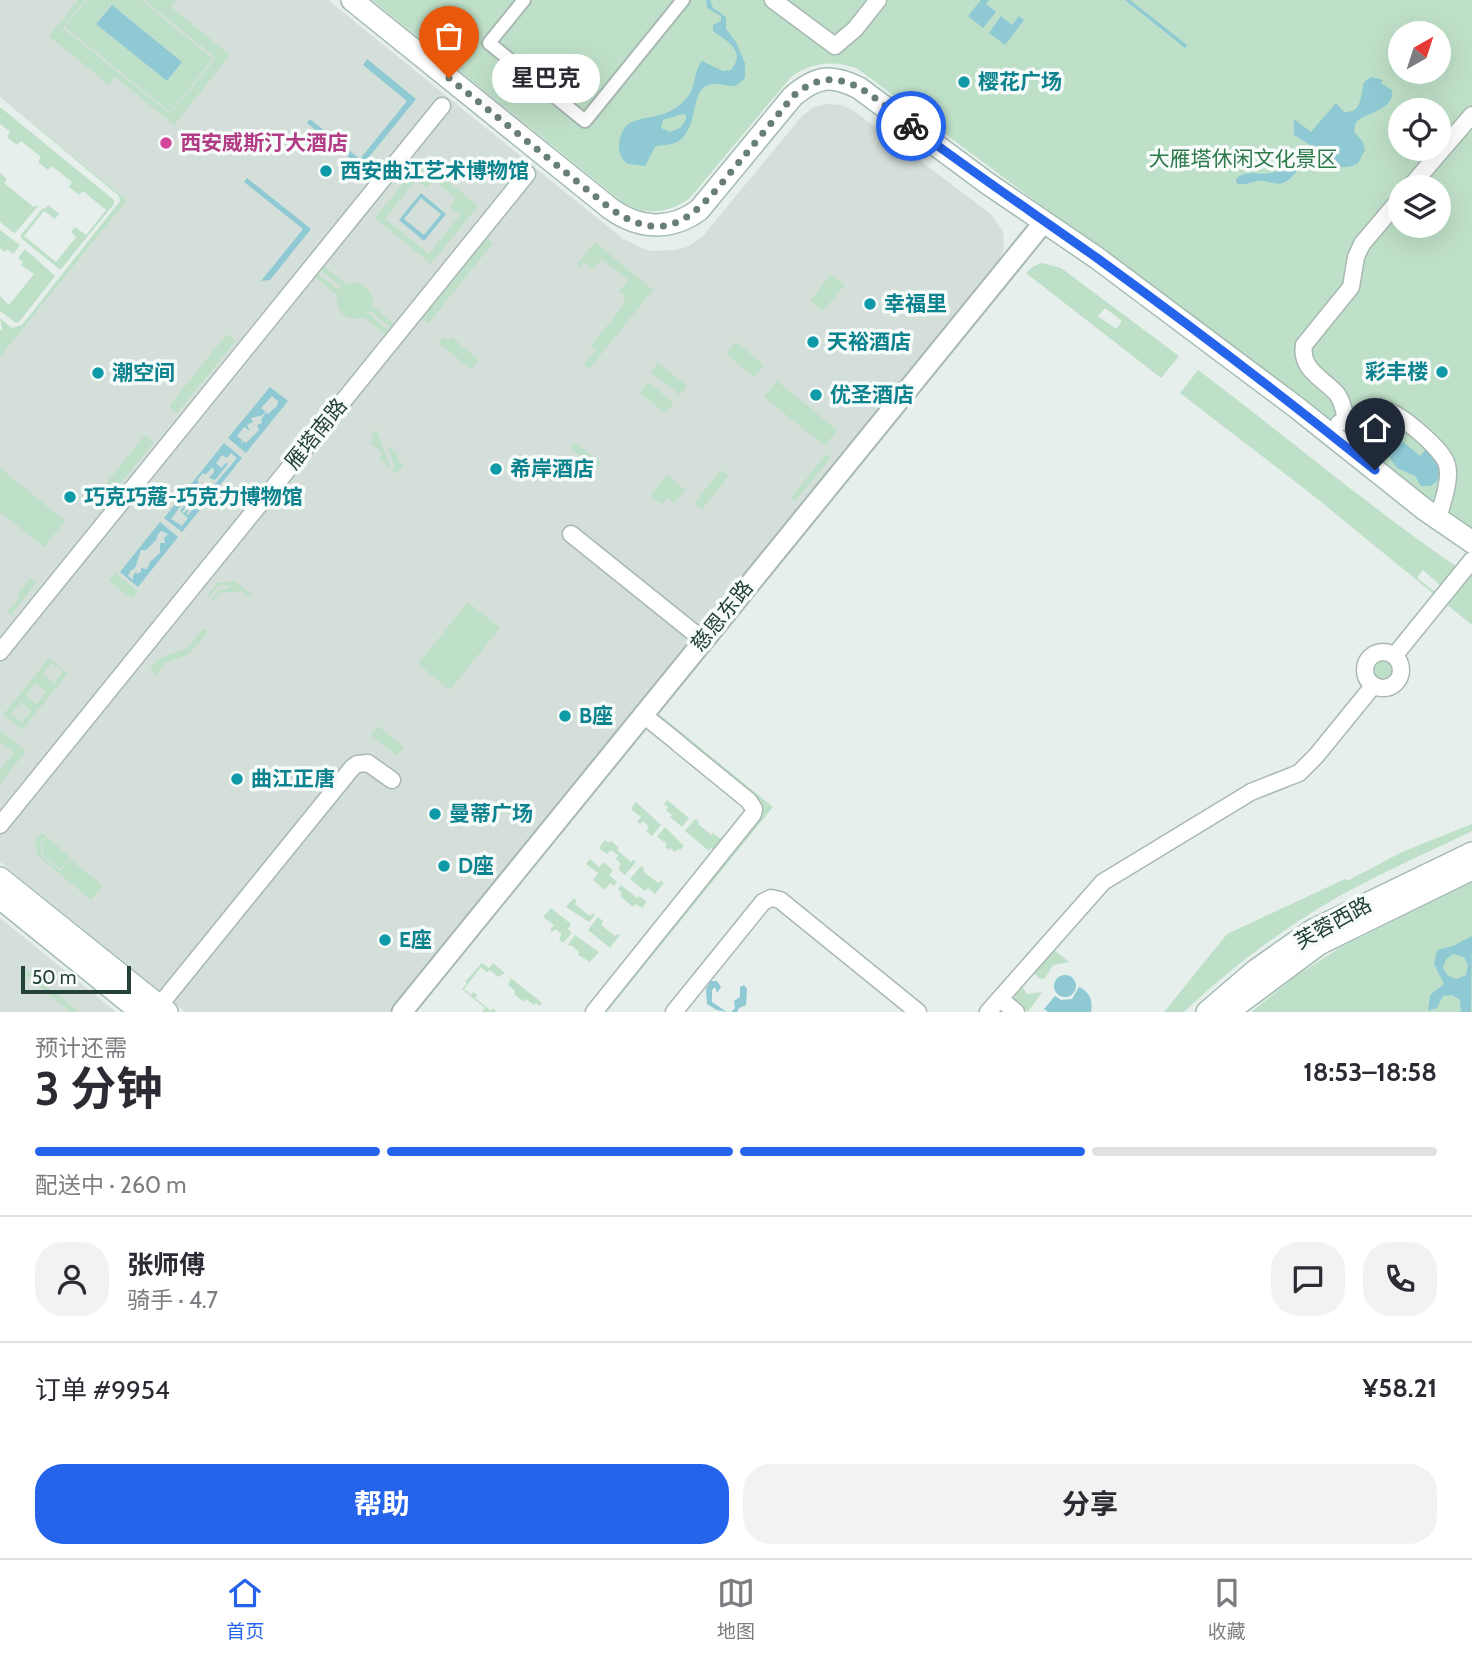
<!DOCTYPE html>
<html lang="zh">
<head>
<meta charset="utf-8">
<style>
  body { margin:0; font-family:Cabin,"Noto Sans SC",sans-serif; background:#f2f2f3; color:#2b2b33; height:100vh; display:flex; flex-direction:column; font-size:26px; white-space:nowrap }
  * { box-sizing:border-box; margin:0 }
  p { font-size:23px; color:#7c7c81 }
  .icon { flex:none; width:38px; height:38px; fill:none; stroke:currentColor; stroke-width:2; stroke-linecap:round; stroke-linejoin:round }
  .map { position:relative; height:1012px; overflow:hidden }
  .details { display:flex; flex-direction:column; background:#fff; flex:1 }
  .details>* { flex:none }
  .needle { width:46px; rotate:39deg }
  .tools { position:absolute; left:1388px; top:21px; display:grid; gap:14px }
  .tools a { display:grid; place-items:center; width:63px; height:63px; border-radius:50%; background:#fff; box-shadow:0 7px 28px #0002; font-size:35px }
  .scale { position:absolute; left:21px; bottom:18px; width:110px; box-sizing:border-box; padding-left:7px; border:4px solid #24423a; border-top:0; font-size:19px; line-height:24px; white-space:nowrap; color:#24423a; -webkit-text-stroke:5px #f7fbf9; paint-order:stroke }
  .pin { position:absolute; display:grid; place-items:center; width:60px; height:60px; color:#fff; margin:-72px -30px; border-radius:50% 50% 50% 0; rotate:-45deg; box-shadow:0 0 7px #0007 }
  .pin .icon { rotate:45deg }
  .courier { position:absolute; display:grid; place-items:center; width:70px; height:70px; margin:-35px; border:5px solid #2563eb; border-radius:50%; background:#fff; color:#222; box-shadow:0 2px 9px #0007 }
  .bubble { position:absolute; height:49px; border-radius:24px; background:#fff; box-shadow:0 7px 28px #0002; font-size:23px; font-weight:700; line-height:49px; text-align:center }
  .head em { font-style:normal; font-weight:700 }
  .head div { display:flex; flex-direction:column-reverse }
  .head { display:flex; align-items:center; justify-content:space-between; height:119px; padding:0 35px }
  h1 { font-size:46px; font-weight:700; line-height:52px }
  .bar { display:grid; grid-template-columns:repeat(4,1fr); gap:10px 7px; align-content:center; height:84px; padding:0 35px }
  .bar i { height:9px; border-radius:5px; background:#e1e1e2 }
  .bar .selected { background:#2563eb }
  .bar p { grid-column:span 4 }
  .line { display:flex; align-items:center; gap:18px; padding:0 35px; border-top:2px solid #e1e1e2 }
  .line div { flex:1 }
  .round { display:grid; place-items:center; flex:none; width:74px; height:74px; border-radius:28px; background:#f2f2f3 }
  .primary-button { display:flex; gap:14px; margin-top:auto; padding:14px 35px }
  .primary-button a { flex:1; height:80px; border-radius:28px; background:#2563eb; color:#fff; font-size:28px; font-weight:700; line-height:80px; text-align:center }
  .primary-button a+a { background:#f2f2f3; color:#2b2b33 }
  .tabs { display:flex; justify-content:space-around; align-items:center; height:98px; border-top:2px solid #e1e1e2; background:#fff; font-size:19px; color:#7c7c81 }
  .tabs a { display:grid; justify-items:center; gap:4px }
  .tabs .selected { color:#2563eb }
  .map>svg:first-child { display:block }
  .built { fill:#d4dfda }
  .green { fill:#bfe0c8; fill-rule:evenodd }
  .water { fill:#8ec9d4; fill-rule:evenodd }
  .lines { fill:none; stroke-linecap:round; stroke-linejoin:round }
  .pedestrian-casing { stroke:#a8b8b2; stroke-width:16 }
  .minor-casing { stroke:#a8b8b2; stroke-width:19 }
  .tertiary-casing { stroke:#a8b8b2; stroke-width:23 }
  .secondary-casing { stroke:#a4bbb3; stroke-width:24 }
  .pedestrian { stroke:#fff; stroke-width:12 }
  .minor { stroke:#fff; stroke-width:16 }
  .tertiary { stroke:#fff; stroke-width:19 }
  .secondary { stroke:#fff; stroke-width:21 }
  .done { stroke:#687f78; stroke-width:7; stroke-dasharray:0 12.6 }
  .route { stroke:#2563eb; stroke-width:9 }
  .culture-dot { fill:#0f9aa8; stroke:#f7fbf9; stroke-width:2.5 }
  .hotel-dot { fill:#d1479c; stroke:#f7fbf9; stroke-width:2.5 }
  .labels { text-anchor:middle; stroke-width:7; stroke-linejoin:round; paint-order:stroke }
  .culture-label { font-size:21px; font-weight:bold; fill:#0d838f; stroke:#f7fbf9; text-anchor:start }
  .hotel-label { font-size:21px; font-weight:bold; fill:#b23c85; stroke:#f7fbf9; text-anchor:start }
  .park-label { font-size:21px; fill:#2d7a4b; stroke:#f7fbf9 }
  .street-label { font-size:21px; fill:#24423a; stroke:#f7fbf9 }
</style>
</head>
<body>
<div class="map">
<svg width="1472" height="1012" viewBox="0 0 1472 1012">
  <rect width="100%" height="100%" fill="#e6efeb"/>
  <!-- built -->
  <g class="built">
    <polygon points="0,0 328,0 623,239 649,251 675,250 687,247 702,237 802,116 814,107 827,104 841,105 854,111 991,214 1003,231 1004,249 997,263 391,1012 185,1012 0,862 0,357 127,200 0,97"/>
    <polygon points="0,918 116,1012 0,1012"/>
  </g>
  <!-- green -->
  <g class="green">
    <polygon points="78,0 85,0 63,28 170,114 216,58 144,0 176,0 171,7 230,55 174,125 115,77 109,85 49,36"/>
    <path d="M87,0H141L213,59L170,112L65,27ZM111,5L182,62L167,81L96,24Z"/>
    <path d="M372,0H1472V531L1426,499L1295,395L858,69C834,60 814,62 792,76L689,199C667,214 643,216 621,201ZM1400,33H1438V72H1400ZM1400,110H1438V149H1400ZM1400,187H1438V226H1400Z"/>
    <polygon points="0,97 127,200 0,357 0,331 2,329 0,318 12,328 22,325 120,201 119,196 113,191"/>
    <polygon points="0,107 114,200 114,204 61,269 59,269 21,238 21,235 43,208 45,209 48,205 59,214 55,219 44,211 24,236 56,262 76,237 71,232 75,227 86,235 106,210 83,191 79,195 69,187 72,182 52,166 48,170 38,162 41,157 21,141 17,145 7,137 10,132 0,124"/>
    <path d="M422,160L478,206L431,264L375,218ZM416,180L427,188L434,180L456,198L450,207L460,215L429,254L385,219Z"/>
    <polygon points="0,173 7,179 4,183 34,207 39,205 16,232 14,233 0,222"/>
    <polygon points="0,230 20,245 13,254 8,249 5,252 0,248"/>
    <polygon points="487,238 493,243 428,324 421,319"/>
    <polygon points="595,242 653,290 589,369 583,364 596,350 590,347 625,303 622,300 627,296 619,292 628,280 602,259 592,270 584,261 580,267 577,264"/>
    <polygon points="25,249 55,276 19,322 16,323 0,311 0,296 9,305 34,274 21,265 23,262 18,258"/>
    <path d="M1042,263L1061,268L1179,356L1161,378L1026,273L1034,266ZM1105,308L1122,321L1116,329L1098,316Z"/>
    <path d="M324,266L346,284C362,279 374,289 373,306L394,324L391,328L371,311L368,313L388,331L385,335L364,317C347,322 335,313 337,295L315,277L318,274L339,290L341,287L321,270Z"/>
    <polygon points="831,274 845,285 823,311 810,301"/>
    <polygon points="227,334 236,341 177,413 169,406"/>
    <polygon points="443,337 448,340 451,337 479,360 471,369 438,343"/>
    <polygon points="736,342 764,365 754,377 726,354"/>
    <polygon points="658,363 687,386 680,395 651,372"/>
    <path d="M1198,370C1285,435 1368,506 1457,567L1435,595L1315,497L1180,393ZM1423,570L1440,585L1434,591L1417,578Z"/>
    <polygon points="777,381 837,430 825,446 765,398 764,397"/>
    <polygon points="648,382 674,403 665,413 640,393"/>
    <polygon points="376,429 391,469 395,468 387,445 399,456 397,459 403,465 396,474 379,458 383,453 370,443 374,438 371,435"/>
    <polygon points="145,435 154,442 100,509 91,502"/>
    <polygon points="575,442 601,463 591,475 585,470 590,464 570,448"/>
    <polygon points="826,454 831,458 795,501 791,498"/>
    <polygon points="0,468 65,521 44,547 0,512"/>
    <polygon points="721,470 729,476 702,509 694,503"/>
    <polygon points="667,475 685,490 674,504 667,497 662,505 650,496"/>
    <polygon points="115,573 138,591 132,599 109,581"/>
    <polygon points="1470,575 1472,576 1472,625 1446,604"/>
    <polygon points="30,578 36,583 11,615 7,612 20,597 17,594"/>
    <polygon points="235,581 252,595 250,597 242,591 219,593 214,600 212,598 219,590 229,588 229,585 218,586 210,597 208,595 217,583"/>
    <polygon points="468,602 500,628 450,690 418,664"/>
    <polygon points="204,628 208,632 189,654 166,663 156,675 150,669 158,659 187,648"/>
    <circle cx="1383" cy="670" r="13"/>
    <path d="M49,658L68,673L22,730L3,715ZM52,663L63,671L54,683L43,674ZM36,683L46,692L37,704L26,695ZM21,702L31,711L22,722L11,714Z"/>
    <polygon points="659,714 773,807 607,1012 602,1012 759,816 656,718"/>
    <polygon points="378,726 404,747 397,756 371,735"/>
    <polygon points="0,730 26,751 0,784 0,770 14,753 0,742"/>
    <polygon points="667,800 689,818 682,827 670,817 672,815 666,810 668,807 664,804"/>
    <polygon points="636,802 661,825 652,836 646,831 649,827 643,821 640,824 637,822 641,817 631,809"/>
    <polygon points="695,819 699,822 698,824 711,835 713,833 723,841 715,852 711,848 709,851 685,831"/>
    <path d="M1472,824V831C1423,855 1371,877 1324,905C1273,936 1227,971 1184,1012H1164L1227,934L1345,879L1347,881L1402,852Z"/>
    <polygon points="665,827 684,846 680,850 678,849 675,852 670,848 669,850 665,847 667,844 657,837"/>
    <polygon points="42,833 46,836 40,843 42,856 60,871 70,859 103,886 91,900 37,855 35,841"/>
    <polygon points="47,837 70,857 60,869 43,855 42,843"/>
    <polygon points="605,840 609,843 611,841 619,848 617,850 631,862 633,860 636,862 625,875 618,869 621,864 616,859 618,855 611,850 607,854 599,848"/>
    <polygon points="590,859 599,867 603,862 613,870 609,875 617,882 614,886 610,883 605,890 593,880 598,873 586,864"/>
    <polygon points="641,866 644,868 643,871 658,883 661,881 664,883 655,894 648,888 645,891 630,879"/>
    <polygon points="1472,882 1472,1012 1251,1012 1296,976 1341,947"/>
    <polygon points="621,885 637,898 639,896 647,902 642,908 636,904 633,907 620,896 622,893 618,889"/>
    <polygon points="574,898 577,901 575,904 590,916 593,913 595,915 589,922 566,907"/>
    <polygon points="551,908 571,924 568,929 572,933 563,943 559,939 562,934 555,929 552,932 550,930 554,925 543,917"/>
    <polygon points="598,917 603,921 601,925 615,936 618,934 620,935 610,948 588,930"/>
    <polygon points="575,935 599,952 590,962 578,955 579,952 571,945 567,946"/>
    <polygon points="1054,950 1069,962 1053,965 1045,978 1040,979 1034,973"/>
    <polygon points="482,963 489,968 493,963 505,973 498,977 490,970 487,972 481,967 464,989 471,995 473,992 477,995 475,998 491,1011 493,1008 496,1012 482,1012 485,1008 462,989 467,983 465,982"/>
    <polygon points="22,966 79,1012 71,1012 19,970"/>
    <polygon points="511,978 542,1003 540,1006 536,1003 534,1005 526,999 524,1002 514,994 515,991 508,985"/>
    <polygon points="1022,987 1027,994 1042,992 1028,1012 1013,999"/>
  </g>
  <!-- water -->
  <g class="water">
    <path d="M706,0H710L713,8L726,17V29L736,42L745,63V78L736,86C727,87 717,82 708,85C690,91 699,130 677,142C670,146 662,144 655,147L645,166L628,164C622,160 619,154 619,146C621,115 643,121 663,114C671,112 679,106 685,100C697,88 693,72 702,61L723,71L731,70C747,51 727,41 713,31V25L721,21V16L707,8ZM682,114L686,115V120L680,128L670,132L661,128L663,120Z"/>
    <polygon points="981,0 989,0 986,4 996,12 983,28 968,16"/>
    <polygon points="1125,0 1130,0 1187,45 1185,48"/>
    <polygon points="112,5 182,62 167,81 96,24"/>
    <polygon points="1001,16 1012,25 1019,16 1024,20 1005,45 989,33"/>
    <polygon points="367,59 416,99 361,167 307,123 310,119 360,159 407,101 363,65"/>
    <path d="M1371,77L1383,80L1381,83L1392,90C1395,109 1368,112 1356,122L1354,132L1363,142L1365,150L1358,163C1341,174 1328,159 1311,163C1295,166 1296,177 1285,182C1278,186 1271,182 1264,181C1255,179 1247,186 1237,184L1236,179C1247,168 1261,177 1275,172L1280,155L1284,152C1295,152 1305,160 1314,150L1313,147L1294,135V119L1311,132L1336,103L1344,112C1363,113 1360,96 1364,82Z"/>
    <polygon points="247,178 311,229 270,280 261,281 303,229 244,182"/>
    <path d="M421,193L446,214L424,241L399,220ZM421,198L441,214L424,235L404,219Z"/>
    <path d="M270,387L288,401L246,453L228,438ZM272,396L278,401L277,406L268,414L266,412L261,420L262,423L257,425L259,430L246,443L243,441L241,445L242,440L237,436L244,427L250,431L247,425L253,422L251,418L263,415L265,411L261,408Z"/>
    <polygon points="1385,415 1402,426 1395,435 1420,456 1427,448 1439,459 1442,477 1431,486 1421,486 1415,476 1397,468 1387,454 1376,450 1370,437 1361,434 1359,422"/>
    <path d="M224,443L242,458L182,532L164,518ZM231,453L237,458L207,493L204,491L206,487L202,484L198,488L206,495L201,501L193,494L190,498L192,500L195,497L198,503L188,515L186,514L189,510L188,509L184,513L182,512L186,507L184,506L180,511L188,518L182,526L171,519L182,504L180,502L199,482L197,480L203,473L205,475L213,467L214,472L209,478L215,480L228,464L226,463L221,468L216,463L222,455L227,458Z"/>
    <path d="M160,522L178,537L138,587L120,572ZM159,530L168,534L164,538L165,543H160V553L150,562L147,569L141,568V572L136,574L137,570L133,576V580L128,576L130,571L135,568L141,550H146L156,540L158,534L161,532Z"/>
    <path d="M1472,936L1471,1012H1461L1460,1000L1452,995L1443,996L1437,1008L1428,1011L1430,995L1444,984L1434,964L1437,950L1453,946ZM1454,954L1464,957L1468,965L1466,975L1457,979L1448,976L1443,968L1446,959Z"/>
    <circle cx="1065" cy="986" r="11"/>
    <polygon points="711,981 717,981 721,987 717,993 715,987 712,990 712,1002 727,1012 717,1010 707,1004 706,989"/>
    <polygon points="744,985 747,989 746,1005 739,1008 737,1012 731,1012 735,1008 734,1001 740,997 740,987"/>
    <path d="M1079,987C1090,992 1093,1001 1091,1012H1048L1044,1009L1055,996L1061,1000L1072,999Z"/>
  </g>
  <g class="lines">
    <defs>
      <polyline id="pedestrian" points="524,0 489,43 585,121 683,0"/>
      <g id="minor">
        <polyline points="773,0 835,46 855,29 878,0"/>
        <polyline points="1410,187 1472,115"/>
        <path d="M1346,420C1344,411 1343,402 1337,394C1323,378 1300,370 1304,345L1351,287L1356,257L1362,244L1400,199"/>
        <path d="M1339,423C1352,418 1367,409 1381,409C1396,409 1444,450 1447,465C1451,481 1442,503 1438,519"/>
        <polyline points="571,534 703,640"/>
        <circle cx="1383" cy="670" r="18"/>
        <polyline points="0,652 442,106"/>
        <polyline points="1395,655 1472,560"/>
        <polyline points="642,714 677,742"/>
        <polyline points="0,825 527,174"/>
        <polyline points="1000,999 1016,1012"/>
        <polyline points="159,1006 352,768 357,764 368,763 392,780"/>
        <polyline points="594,1012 753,814 754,809 749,801 679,744"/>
        <polyline points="674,1012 763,902 771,898 780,900 918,1012"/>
        <polyline points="988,1012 1103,882 1251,792 1299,773 1316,756 1373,686"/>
      </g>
      <polyline id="tertiary" points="402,1012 1044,222"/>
      <g id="secondary">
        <path d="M352,0L611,209C639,229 671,231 699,210L793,96C817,76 831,74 859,88L987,183L1097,258L1296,407L1424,509L1472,542"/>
        <polyline points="0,878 167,1012"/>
        <polyline points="0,898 141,1012"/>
        <polyline points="1229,1011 1319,944 1472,869"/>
        <polyline points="1207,1012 1256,970 1313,930 1472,853"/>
      </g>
    </defs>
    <!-- pedestrian casing -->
    <use href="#pedestrian" class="pedestrian-casing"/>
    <!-- minor casing -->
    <use href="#minor" class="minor-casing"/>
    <!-- tertiary casing -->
    <use href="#tertiary" class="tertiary-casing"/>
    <!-- secondary casing -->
    <use href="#secondary" class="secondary-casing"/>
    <!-- pedestrian -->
    <use href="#pedestrian" class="pedestrian"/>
    <!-- minor -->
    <use href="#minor" class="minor"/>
    <!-- tertiary -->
    <use href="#tertiary" class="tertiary"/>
    <!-- secondary -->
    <use href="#secondary" class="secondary"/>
  </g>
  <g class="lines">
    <!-- done -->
    <path class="done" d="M449,78L611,209C670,250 699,211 735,167C754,144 774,120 793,96C839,57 872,97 911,126"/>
    <!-- route -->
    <path class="route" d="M911,126C972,172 1035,214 1097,258C1191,326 1284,397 1375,470"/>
  </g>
  <!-- markers -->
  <g class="culture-dot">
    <circle cx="964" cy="82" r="7"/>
    <circle cx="326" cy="171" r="7"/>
    <circle cx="870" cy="304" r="7"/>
    <circle cx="813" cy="342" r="7"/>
    <circle cx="1442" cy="372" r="7"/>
    <circle cx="98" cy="373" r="7"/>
    <circle cx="816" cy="395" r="7"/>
    <circle cx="496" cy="469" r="7"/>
    <circle cx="70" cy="497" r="7"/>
    <circle cx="565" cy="716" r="7"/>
    <circle cx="237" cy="779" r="7"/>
    <circle cx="435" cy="814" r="7"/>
    <circle cx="444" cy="866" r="7"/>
    <circle cx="385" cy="940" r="7"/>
  </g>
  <circle class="hotel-dot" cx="166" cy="143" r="7"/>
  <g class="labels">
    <!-- culture labels -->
    <g class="culture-label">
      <text x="978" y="89">樱花广场</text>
      <text x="340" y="178">西安曲江艺术博物馆</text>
      <text x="884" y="311">幸福里</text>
      <text x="827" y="349">天裕酒店</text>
      <text x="1428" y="379" text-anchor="end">彩丰楼</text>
      <text x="112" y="380">潮空间</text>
      <text x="830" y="402">优圣酒店</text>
      <text x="510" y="476">希岸酒店</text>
      <text x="84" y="504">巧克巧蔻-巧克力博物馆</text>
      <text x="579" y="723">B座</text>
      <text x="251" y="786">曲江正唐</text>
      <text x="449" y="821">曼蒂广场</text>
      <text x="458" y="873">D座</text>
      <text x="399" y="947">E座</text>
    </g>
    <!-- hotel labels -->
    <g class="hotel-label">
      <text x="180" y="150">西安威斯汀大酒店</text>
    </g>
    <!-- park labels -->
    <g class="park-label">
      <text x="1243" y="166">大雁塔休闲文化景区</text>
    </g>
    <!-- street labels -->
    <g class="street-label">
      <text transform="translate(316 434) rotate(-51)" y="7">雁塔南路</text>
      <text transform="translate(722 616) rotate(-51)" y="7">慈恩东路</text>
      <text transform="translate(1333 923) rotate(-29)" y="7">芙蓉西路</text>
    </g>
  </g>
</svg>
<div class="tools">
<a><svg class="needle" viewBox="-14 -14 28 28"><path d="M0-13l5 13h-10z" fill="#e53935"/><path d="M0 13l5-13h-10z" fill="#7c7c81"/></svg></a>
<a><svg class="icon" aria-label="locate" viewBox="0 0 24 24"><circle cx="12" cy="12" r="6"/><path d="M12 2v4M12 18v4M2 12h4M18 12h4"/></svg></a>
<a><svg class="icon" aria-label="layers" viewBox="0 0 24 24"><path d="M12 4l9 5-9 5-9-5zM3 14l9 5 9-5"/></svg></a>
</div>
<div class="scale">50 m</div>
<div class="pin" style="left:449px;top:78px;background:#ea580c"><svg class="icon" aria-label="bag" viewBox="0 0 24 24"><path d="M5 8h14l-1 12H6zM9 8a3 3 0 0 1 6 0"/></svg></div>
<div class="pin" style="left:1375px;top:470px;background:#1f2937"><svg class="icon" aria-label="home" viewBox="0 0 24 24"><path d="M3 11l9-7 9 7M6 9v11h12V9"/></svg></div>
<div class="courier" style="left:911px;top:126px"><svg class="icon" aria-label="bike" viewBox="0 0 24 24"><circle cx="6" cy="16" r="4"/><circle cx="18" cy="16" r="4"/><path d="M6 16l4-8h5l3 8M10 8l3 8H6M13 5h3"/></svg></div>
<div class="bubble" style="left:492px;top:54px;width:108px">星巴克</div>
</div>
<section class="details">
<div class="head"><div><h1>3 分钟</h1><p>预计还需</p></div><em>18:53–18:58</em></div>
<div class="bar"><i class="selected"></i><i class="selected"></i><i class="selected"></i><i></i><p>配送中 · 260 m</p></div>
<div class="line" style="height:126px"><a class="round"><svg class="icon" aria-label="person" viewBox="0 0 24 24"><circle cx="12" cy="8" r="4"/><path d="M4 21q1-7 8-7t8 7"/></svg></a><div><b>张师傅</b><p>骑手 · 4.7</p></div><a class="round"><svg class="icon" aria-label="chat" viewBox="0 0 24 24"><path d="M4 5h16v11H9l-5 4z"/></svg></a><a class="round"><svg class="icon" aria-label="phone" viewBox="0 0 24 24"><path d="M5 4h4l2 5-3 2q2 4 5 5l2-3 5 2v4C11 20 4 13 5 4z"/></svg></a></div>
<div class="line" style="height:91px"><div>订单 #9954</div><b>¥58.21</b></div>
<div class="primary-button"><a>帮助</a><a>分享</a></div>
</section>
<nav class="tabs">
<a class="selected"><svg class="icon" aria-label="home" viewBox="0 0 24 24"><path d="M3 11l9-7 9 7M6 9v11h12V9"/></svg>首页</a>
<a><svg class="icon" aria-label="map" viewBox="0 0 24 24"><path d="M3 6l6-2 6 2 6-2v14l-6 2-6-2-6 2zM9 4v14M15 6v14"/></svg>地图</a>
<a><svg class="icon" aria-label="saved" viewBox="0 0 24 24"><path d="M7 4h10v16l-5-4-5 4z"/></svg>收藏</a>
</nav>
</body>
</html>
